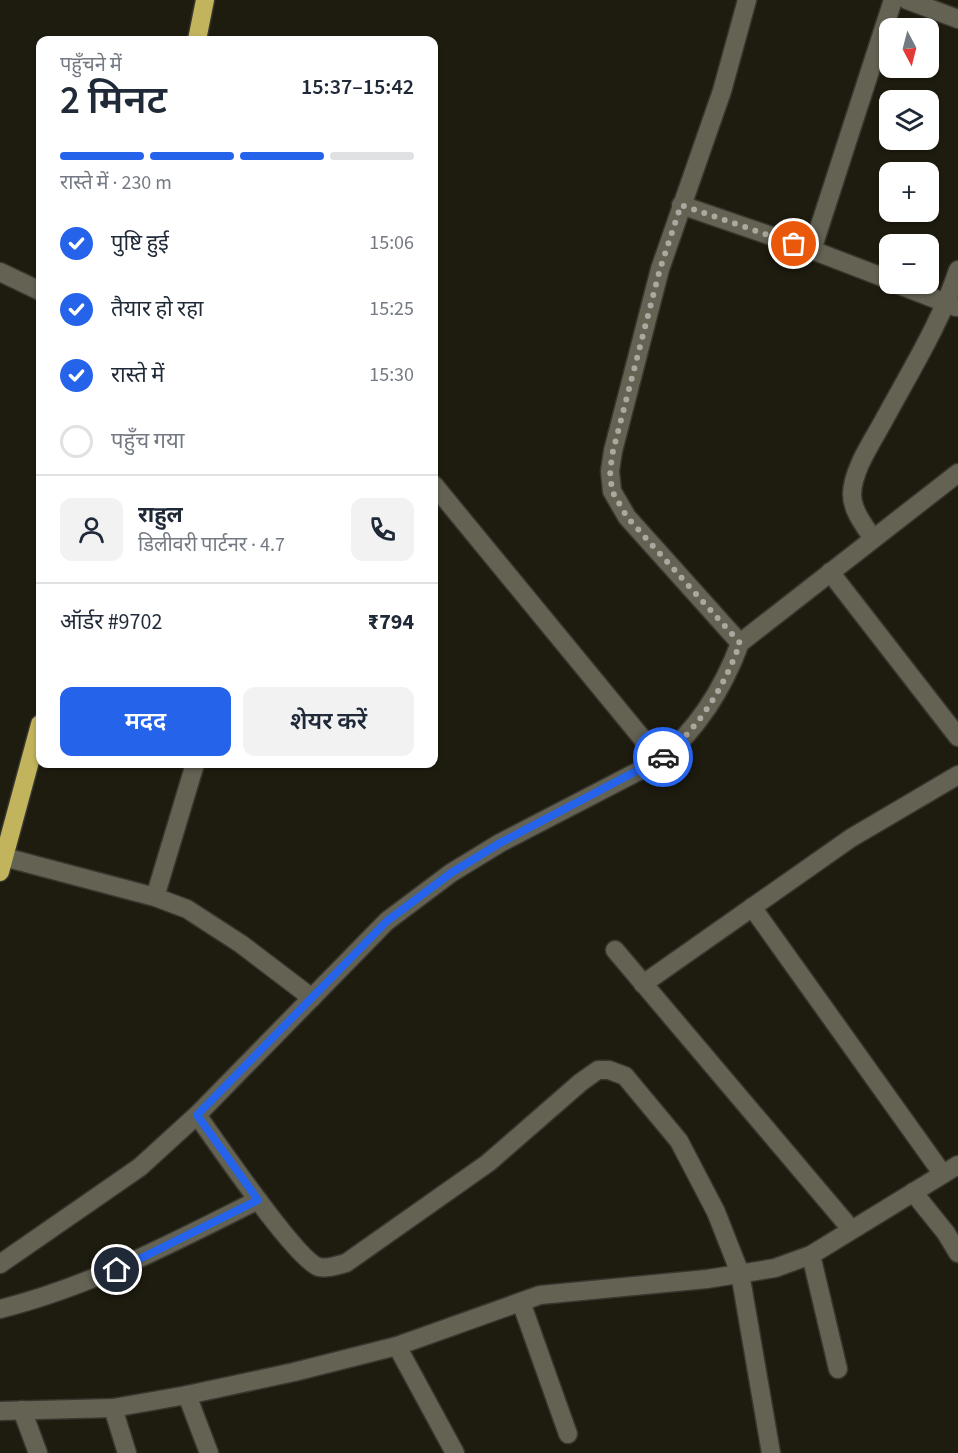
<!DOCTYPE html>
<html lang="hi">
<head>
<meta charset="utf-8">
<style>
  body { margin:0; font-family:"Source Sans 3","Noto Sans Devanagari",sans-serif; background:#f2f2f3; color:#1f2937; height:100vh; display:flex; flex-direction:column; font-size:22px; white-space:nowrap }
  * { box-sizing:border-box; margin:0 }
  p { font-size:20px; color:#747a83 }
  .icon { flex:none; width:33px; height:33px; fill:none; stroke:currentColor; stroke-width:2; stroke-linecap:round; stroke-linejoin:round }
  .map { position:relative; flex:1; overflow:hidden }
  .sheet { position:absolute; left:36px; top:36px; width:402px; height:732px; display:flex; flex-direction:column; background:#fff; border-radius:12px; box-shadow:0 2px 4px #0004 }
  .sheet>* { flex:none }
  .needle { width:39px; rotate:173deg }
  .fabs { position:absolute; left:879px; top:18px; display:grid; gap:12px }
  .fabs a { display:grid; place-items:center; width:60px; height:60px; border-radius:12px; background:#fff; box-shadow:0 2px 4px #0004; font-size:30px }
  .pin { position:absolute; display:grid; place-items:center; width:51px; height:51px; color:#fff; margin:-26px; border:3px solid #fff; border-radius:50%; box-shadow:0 2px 6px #0007 }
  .courier { position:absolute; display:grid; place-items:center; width:60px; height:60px; margin:-30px; border:4px solid #2563eb; border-radius:50%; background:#fff; color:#222; box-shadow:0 2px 8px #0007 }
  .overview em { font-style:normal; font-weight:600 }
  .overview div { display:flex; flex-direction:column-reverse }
  .overview { display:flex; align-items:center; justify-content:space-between; height:102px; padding:0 24px }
  h1 { font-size:39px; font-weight:600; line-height:45px }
  .bar { display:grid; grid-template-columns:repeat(4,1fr); gap:9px 6px; align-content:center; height:72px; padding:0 24px }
  .bar i { height:8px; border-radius:4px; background:#e0e1e3 }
  .bar .on { background:#2563eb }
  .bar p { grid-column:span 4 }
  .line { display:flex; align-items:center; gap:15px; padding:0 24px; border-top:2px solid #e0e1e3 }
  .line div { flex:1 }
  .round { display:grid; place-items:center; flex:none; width:63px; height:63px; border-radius:12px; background:#f2f2f3 }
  ol { padding:0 24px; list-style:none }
  li { display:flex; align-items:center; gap:18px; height:66px }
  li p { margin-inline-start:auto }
  li .icon { padding:6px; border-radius:50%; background:#2563eb; color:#fff; stroke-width:4 }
  li:last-child { color:#747a83 }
  li i { width:33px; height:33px; border:3px solid #e0e1e3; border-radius:50% }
  .action { display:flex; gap:12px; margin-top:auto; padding:12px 24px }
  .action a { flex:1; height:69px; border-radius:12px; background:#2563eb; color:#fff; font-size:24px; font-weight:600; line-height:69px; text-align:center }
  .action a+a { background:#f2f2f3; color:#1f2937 }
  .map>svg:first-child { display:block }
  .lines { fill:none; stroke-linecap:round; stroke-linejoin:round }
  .minor-casing { stroke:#38362f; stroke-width:21 }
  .highway-casing { stroke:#38362f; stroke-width:21 }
  .minor { stroke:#646253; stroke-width:18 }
  .highway { stroke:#c2b45d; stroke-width:18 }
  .done { stroke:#aaa89f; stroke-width:6; stroke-dasharray:0 10.8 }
  .route { stroke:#2563eb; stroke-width:8 }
</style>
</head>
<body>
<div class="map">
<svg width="958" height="1453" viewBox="0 0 958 1453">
  <rect width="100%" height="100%" fill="#1e1c0f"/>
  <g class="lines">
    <defs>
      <g id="minor">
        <polyline points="907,0 958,19"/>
        <polyline points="681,205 812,250 890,280"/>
        <polyline points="812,250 893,0"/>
        <polyline points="0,272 40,291"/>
        <polyline points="897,284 956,307"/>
        <polyline points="434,485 660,760"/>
        <path d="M873,539C865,526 852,511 852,494C853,468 873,441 885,418C911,370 941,322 958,270"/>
        <polyline points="830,572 958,737"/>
        <polyline points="740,643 627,517 612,491 610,471 613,451 660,269 722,91 747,0"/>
        <polyline points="4,857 155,897 187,909 241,944 312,998"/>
        <polyline points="155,897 195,764"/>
        <polyline points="752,907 942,1173"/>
        <polyline points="615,950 851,1229"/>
        <polyline points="643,984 851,838 958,775"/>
        <path d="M197,1115C215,1140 297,1261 319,1267C329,1269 337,1265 346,1263L488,1163L581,1082L598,1070H609L625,1076L679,1141L716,1212L740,1273L771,1453"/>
        <polyline points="913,1192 946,1233 958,1253"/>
        <polyline points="811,1255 838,1369"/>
        <path d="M0,1264L140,1167L197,1115L387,921L451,873L500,843L660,760C698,729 723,689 740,643L958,473"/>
        <polyline points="521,1302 568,1434"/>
        <path d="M0,1309C92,1286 174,1242 258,1200"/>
        <polyline points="397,1346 455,1453"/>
        <polyline points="187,1395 209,1453"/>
        <polyline points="113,1408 127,1453"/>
        <polyline points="22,1410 38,1453"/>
        <polyline points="0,1411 113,1408 187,1395 294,1372 397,1346 540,1295 707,1279 775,1268 811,1255 958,1165"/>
      </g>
      <g id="highway">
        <polyline points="197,40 205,0"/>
        <polyline points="0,872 40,724"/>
      </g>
    </defs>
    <!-- minor casing -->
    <use href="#minor" class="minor-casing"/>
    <!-- highway casing -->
    <use href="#highway" class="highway-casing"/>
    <!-- minor -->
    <use href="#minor" class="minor"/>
    <!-- highway -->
    <use href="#highway" class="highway"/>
  </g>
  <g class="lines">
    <!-- done -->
    <path class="done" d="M663,757C700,727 724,687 740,643L627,517L612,491L610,471L613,451L660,269L681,205L794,244"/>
    <!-- route -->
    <polyline class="route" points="117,1270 258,1200 197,1115 387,921 451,873 500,843 663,757"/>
  </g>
</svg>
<div class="fabs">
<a><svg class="needle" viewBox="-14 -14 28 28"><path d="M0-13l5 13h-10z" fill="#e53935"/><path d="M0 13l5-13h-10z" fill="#747a83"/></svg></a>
<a><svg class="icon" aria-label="layers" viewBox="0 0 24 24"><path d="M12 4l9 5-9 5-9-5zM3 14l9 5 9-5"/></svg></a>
<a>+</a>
<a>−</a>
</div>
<div class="pin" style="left:794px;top:244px;background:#ea580c"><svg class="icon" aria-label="bag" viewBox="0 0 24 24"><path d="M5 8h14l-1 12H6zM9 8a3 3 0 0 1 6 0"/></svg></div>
<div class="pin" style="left:117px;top:1270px;background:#1f2937"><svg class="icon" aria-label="home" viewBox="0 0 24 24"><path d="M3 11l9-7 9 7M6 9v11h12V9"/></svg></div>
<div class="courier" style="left:663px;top:757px"><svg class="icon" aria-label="car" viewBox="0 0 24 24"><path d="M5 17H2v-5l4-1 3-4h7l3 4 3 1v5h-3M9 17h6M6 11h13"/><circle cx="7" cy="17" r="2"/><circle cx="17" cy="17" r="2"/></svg></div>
<section class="sheet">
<div class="overview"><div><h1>2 मिनट</h1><p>पहुँचने में</p></div><em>15:37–15:42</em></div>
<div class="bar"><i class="on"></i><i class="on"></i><i class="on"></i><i></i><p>रास्ते में · 230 m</p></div>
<ol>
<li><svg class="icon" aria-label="check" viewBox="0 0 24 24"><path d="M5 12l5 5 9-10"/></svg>पुष्टि हुई<p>15:06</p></li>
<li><svg class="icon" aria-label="check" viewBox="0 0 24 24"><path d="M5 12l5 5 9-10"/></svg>तैयार हो रहा<p>15:25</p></li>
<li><svg class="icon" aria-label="check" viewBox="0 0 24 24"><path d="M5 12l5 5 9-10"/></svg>रास्ते में<p>15:30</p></li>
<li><i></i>पहुँच गया</li>
</ol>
<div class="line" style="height:108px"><a class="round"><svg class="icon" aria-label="person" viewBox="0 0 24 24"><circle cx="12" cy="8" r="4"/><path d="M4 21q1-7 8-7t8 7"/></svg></a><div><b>राहुल</b><p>डिलीवरी पार्टनर · 4.7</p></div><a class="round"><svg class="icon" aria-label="phone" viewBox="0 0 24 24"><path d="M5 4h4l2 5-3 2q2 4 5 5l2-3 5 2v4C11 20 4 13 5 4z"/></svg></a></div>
<div class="line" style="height:78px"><div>ऑर्डर #9702</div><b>₹794</b></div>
<div class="action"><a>मदद</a><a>शेयर करें</a></div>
</section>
</div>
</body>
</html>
